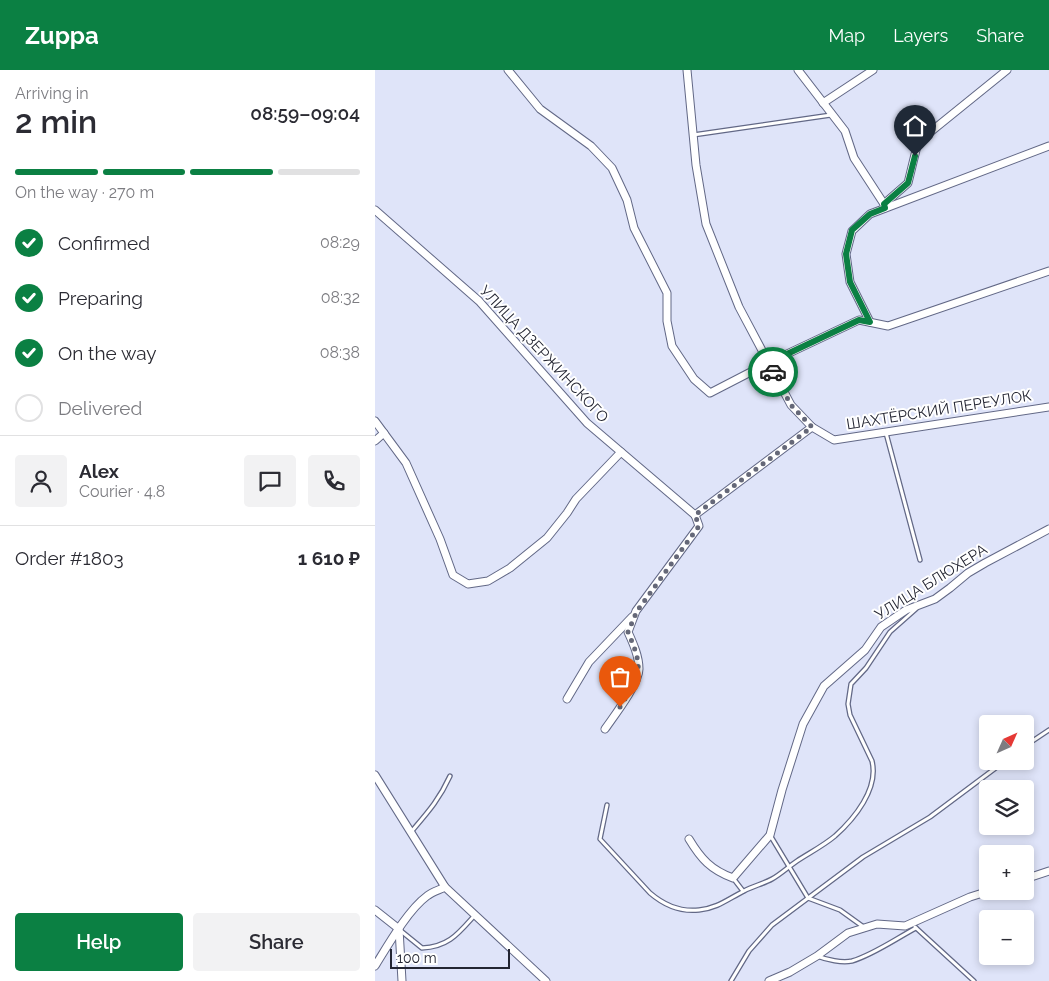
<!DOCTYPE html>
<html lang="en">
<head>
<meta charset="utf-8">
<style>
  body { margin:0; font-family:Raleway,sans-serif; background:#f2f2f3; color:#2b2b33; height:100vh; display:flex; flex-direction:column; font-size:19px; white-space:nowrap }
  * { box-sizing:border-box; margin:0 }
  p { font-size:16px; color:#7c7c81 }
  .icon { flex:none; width:28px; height:28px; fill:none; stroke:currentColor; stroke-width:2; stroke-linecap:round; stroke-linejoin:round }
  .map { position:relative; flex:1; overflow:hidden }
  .sheet { display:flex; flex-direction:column; background:#fff; width:375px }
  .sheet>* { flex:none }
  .needle { width:32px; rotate:45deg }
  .fabs { position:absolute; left:604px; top:645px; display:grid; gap:10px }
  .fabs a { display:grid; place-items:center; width:55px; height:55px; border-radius:5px; background:#fff; box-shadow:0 2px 8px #0003; font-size:25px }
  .scale { position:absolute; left:15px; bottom:12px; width:120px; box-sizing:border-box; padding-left:5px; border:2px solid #232532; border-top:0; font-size:14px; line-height:18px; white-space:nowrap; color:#232532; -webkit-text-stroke:4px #fff; paint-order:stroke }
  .pin { position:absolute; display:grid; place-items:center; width:42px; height:42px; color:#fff; margin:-51px -21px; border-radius:50% 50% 50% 0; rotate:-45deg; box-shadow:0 0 5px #0007 }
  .pin .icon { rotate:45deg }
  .courier { position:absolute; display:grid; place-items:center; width:50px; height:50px; margin:-25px; border:4px solid #0b8043; border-radius:50%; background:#fff; color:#222; box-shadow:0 1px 6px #0007 }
  .summary em { font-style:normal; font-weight:600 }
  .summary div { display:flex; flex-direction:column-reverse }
  .summary { display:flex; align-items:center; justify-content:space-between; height:85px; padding:0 15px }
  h1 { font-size:32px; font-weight:600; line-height:38px }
  .bar { display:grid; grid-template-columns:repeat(4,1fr); gap:8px 5px; align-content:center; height:60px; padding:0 15px }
  .bar i { height:6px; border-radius:4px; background:#e1e1e2 }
  .bar .selected { background:#0b8043 }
  .bar p { grid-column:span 4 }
  .line { display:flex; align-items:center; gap:12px; padding:0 15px; border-top:1px solid #e1e1e2 }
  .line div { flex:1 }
  .round { display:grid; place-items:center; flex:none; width:52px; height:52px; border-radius:5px; background:#f2f2f3 }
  ol { padding:0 15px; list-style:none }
  li { display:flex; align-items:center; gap:15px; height:55px }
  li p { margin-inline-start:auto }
  li .icon { padding:5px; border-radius:50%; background:#0b8043; color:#fff; stroke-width:4 }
  li:last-child { color:#7c7c81 }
  li i { width:28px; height:28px; border:2px solid #e1e1e2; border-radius:50% }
  .primary-button { display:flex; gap:10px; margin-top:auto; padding:10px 15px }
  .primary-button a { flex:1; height:58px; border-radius:5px; background:#0b8043; color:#fff; font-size:20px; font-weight:600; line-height:58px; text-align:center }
  .primary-button a+a { background:#f2f2f3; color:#2b2b33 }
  header { display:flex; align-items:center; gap:30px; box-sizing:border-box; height:70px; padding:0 25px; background:#0b8043; color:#fff }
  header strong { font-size:24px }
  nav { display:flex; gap:28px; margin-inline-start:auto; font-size:18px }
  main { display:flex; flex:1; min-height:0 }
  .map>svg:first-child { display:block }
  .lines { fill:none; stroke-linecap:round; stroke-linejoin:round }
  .lane-casing { stroke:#626886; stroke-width:5.5 }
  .street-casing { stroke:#626886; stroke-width:9 }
  .lane { stroke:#fff; stroke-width:3 }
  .street { stroke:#fff; stroke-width:7 }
  .done { stroke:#656878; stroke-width:5; stroke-dasharray:0 9 }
  .route { stroke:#0b8043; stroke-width:6 }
  .labels { text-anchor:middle; stroke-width:4; stroke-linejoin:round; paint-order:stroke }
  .street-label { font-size:15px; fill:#232532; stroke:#fff }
</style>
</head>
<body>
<header>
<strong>Zuppa</strong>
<nav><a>Map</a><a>Layers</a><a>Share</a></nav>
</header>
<main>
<section class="sheet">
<div class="summary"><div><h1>2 min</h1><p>Arriving in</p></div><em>08:59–09:04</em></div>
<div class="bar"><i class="selected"></i><i class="selected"></i><i class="selected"></i><i></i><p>On the way · 270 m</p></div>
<ol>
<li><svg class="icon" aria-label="check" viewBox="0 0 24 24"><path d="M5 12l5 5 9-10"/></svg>Confirmed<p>08:29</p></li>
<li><svg class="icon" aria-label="check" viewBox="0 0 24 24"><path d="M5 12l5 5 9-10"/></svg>Preparing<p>08:32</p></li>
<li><svg class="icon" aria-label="check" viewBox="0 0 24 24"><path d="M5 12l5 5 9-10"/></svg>On the way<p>08:38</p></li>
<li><i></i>Delivered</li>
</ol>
<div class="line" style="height:90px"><a class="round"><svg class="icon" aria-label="person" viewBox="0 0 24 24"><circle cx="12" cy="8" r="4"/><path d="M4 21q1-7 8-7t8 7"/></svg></a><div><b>Alex</b><p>Courier · 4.8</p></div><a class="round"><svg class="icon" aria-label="chat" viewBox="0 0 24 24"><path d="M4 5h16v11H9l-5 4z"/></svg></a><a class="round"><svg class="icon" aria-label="phone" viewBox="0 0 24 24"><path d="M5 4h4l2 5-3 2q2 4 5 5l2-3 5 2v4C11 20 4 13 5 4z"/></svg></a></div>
<div class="line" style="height:65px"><div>Order #1803</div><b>1 610 ₽</b></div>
<div class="primary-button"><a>Help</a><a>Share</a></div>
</section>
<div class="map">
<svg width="674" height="911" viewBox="0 0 674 911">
  <rect width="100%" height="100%" fill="#dfe4f9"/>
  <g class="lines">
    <defs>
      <g id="lane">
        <polyline points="318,65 456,45"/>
        <polyline points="511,363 545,490"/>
        <polyline points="650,676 674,660"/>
        <path d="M232,735L225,769L275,823C289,835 306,842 324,840C343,838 353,829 369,821C378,816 388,814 397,809C406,804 413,797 422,791C434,783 448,776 460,766C479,749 504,719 497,691L475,645L473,634L476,614L491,598L515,562L541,539"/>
        <path d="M36,762C53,742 64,730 75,706"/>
        <polyline points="395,765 433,828 465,840 490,858"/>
        <polyline points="358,808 368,821"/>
        <polyline points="540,857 599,911"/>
        <path d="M26,861L47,878C73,877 83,864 99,846"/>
        <path d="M442,886C452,890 467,893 477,891C498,885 522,868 541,858"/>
        <polyline points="356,911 374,881 397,855 488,787 555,747 630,691"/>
      </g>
      <g id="street">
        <polyline points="133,0 165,39 216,76 237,98 252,130 259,158 292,223 292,251 297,276 319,309 335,323 393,293 484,250 513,256 674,201"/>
        <polyline points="312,0 321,95 331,154 364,237 416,335 437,357 459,370 674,337"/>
        <polyline points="423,0 470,61 479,88 509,134 510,138"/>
        <polyline points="448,33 498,0"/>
        <polyline points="509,134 533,113 543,72 632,0"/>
        <polyline points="0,140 104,231 212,353 320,445"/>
        <polyline points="495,252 475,212 471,184 477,161 495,144 674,76"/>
        <polyline points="0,351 31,393 65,469 78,505 93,514 113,511 135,498 172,468 192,443 201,429 246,382"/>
        <polyline points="0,371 9,363"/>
        <polyline points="320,445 437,357"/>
        <polyline points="192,629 214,592 257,547"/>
        <path d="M230,659C239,646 264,614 264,599C264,586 258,573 253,562L261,541L324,456L320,445"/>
        <polyline points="0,705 70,817 171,911"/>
        <path d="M314,769C326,789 336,800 358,808L395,765L407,720L428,654L449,616L490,580L506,557L531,540L560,529L575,518L593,503L610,493L674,459"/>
        <polyline points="650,809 674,801"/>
        <polyline points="0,840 24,859 27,911"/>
        <path d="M0,896C13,875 33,840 52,826C57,822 64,820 70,817"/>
        <polyline points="394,911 415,902 442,886 473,863 502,854 530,856 595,827 614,821"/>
      </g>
    </defs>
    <!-- lane casing -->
    <use href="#lane" class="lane-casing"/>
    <!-- street casing -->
    <use href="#street" class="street-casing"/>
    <!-- lane -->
    <use href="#lane" class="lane"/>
    <!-- street -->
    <use href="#street" class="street"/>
  </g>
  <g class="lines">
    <!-- done -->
    <path class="done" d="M245,637C266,602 269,600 253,562L262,541L324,456L320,445L437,357L416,335L398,302"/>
    <!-- route -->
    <polyline class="route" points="398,302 393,293 484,250 495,252 475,212 471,184 477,160 495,144 510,138 509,134 533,113 540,86"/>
  </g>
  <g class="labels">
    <!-- street labels -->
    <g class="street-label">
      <text transform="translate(169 284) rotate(47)" y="5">УЛИЦА ДЗЕРЖИНСКОГО</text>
      <text transform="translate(564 340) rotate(-9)" y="5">ШАХТЁРСКИЙ ПЕРЕУЛОК</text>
      <text transform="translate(556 512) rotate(-32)" y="5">УЛИЦА БЛЮХЕРА</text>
    </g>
  </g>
</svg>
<div class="fabs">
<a><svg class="needle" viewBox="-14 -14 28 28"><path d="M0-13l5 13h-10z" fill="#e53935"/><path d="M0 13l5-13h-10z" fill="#7c7c81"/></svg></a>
<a><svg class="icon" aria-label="layers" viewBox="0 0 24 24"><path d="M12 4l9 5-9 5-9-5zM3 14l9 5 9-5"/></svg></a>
<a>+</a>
<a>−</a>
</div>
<div class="scale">100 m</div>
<div class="pin" style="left:245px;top:637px;background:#ea580c"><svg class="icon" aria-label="bag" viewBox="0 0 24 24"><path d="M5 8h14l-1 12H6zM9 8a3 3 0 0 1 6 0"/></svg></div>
<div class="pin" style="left:540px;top:86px;background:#1f2937"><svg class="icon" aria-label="home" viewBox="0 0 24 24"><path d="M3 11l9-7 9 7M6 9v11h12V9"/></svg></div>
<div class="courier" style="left:398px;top:302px"><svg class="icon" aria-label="car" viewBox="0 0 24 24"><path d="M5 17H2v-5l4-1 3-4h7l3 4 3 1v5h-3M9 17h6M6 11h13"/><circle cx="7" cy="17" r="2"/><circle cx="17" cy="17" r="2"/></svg></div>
</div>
</main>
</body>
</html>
